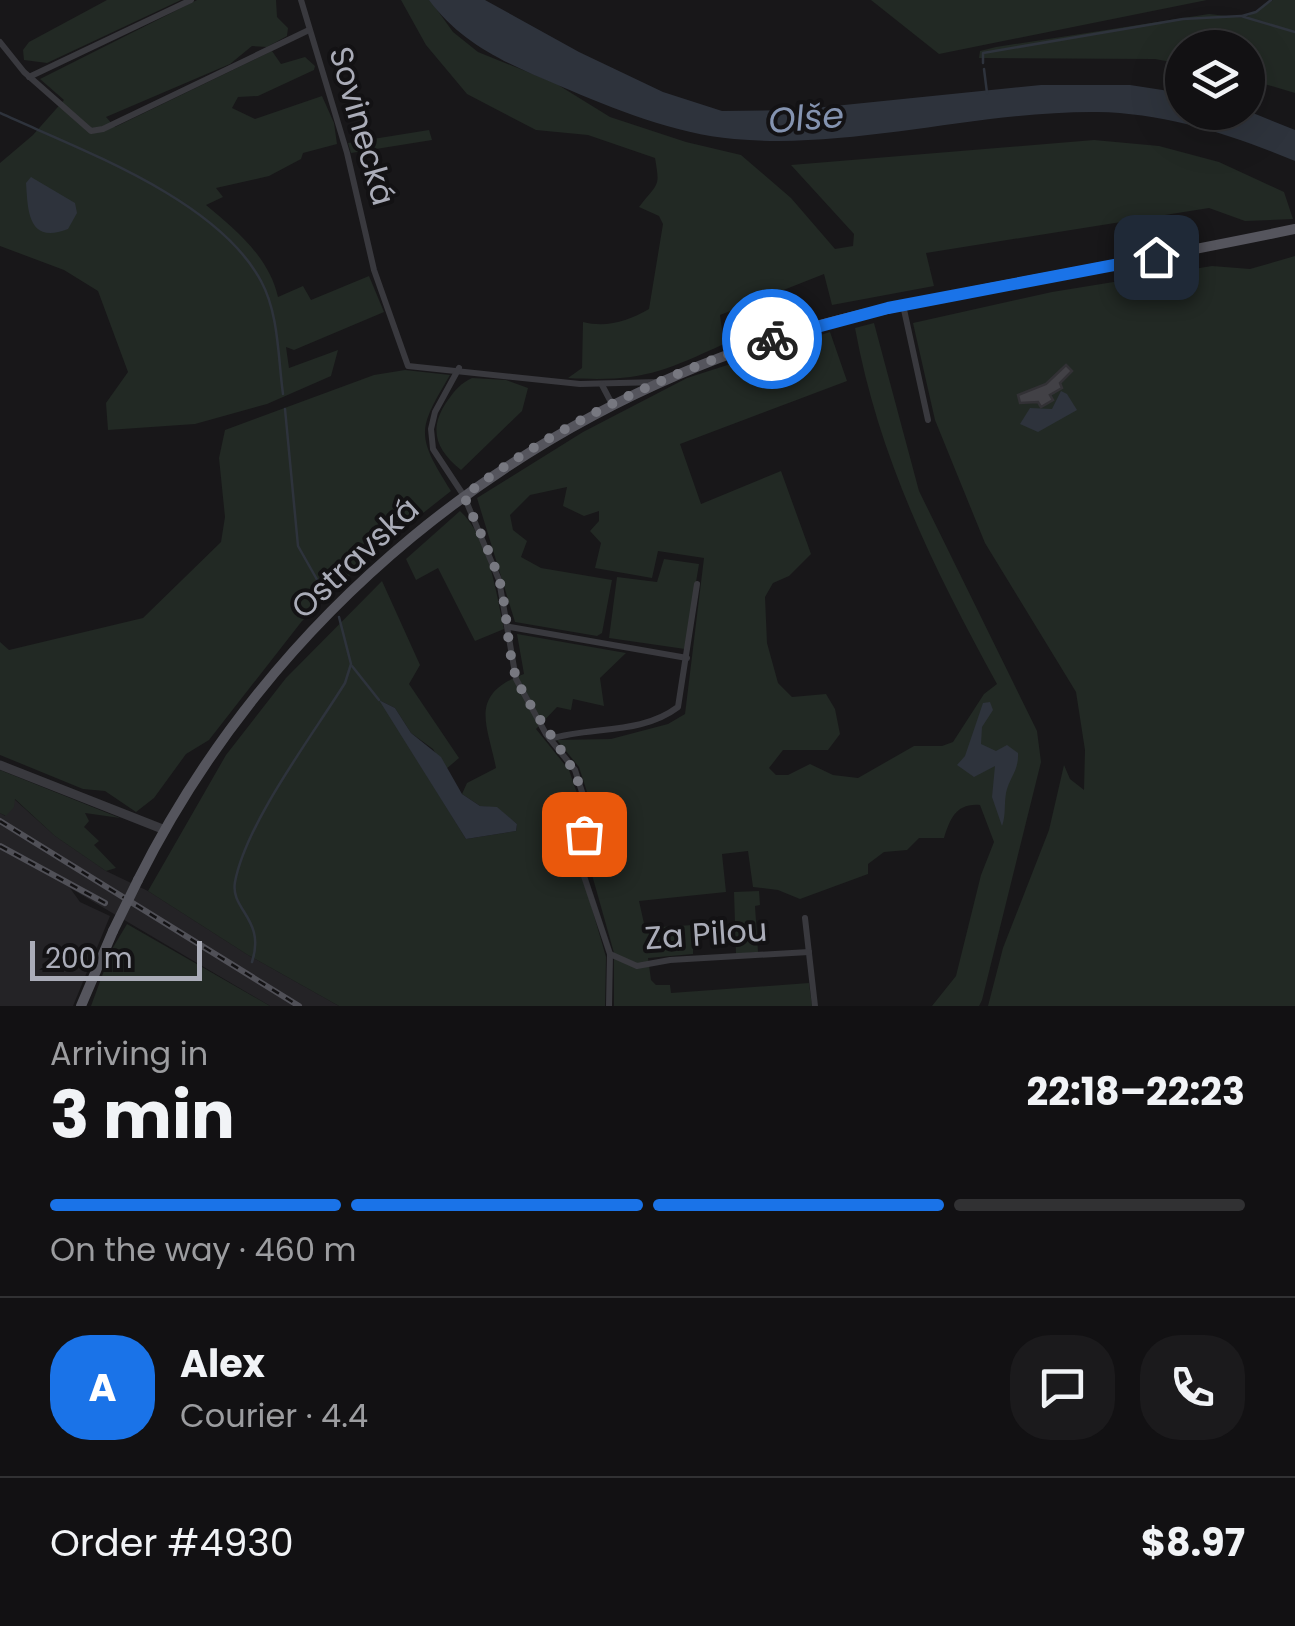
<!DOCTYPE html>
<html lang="en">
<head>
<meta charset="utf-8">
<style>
  body { margin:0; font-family:Poppins,sans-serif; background:#1b1a1c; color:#f1f3f6; height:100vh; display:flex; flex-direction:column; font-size:38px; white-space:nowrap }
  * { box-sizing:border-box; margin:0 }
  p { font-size:32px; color:#9c9da0 }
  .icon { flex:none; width:55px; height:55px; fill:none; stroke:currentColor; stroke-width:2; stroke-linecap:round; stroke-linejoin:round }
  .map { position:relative; height:1006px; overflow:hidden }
  .details { display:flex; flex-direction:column; background:#121113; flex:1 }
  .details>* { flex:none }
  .tools { position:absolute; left:1165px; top:30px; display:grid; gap:20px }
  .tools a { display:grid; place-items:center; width:100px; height:100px; border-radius:50%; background:#121113; box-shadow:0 10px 40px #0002,0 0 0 2px #313133; font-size:50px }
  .scale { position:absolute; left:30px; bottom:25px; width:172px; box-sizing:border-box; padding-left:10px; border:5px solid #aaacb8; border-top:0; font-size:28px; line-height:35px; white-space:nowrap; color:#aaacb8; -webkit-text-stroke:8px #131214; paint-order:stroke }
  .pin { position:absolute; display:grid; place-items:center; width:85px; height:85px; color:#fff; margin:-42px; border-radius:20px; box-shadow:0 5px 15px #0006 }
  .courier { position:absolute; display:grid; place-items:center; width:100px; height:100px; margin:-50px; border:8px solid #1a73e8; border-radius:50%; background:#fff; color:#222; box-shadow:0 2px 12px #0007 }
  .overview em { font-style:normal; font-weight:700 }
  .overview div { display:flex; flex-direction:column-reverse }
  .overview { display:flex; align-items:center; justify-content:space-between; height:170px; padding:0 50px }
  h1 { font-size:65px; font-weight:700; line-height:75px }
  .bar { display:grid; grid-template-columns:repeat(4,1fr); gap:15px 10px; align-content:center; height:120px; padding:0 50px }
  .bar i { height:12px; border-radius:8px; background:#313133 }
  .bar .on { background:#1a73e8 }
  .bar p { grid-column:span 4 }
  .line { display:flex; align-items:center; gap:25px; padding:0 50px; border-top:2px solid #313133 }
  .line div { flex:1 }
  .round { display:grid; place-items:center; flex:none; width:105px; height:105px; border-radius:40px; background:#1b1a1c }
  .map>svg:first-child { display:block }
  .built { fill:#242326 }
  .green { fill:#222924 }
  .water { fill:#2e333c }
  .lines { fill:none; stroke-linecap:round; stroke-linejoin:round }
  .stream { stroke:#2e333c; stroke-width:2.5 }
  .building { fill:#424146; stroke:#323135; stroke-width:2.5 }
  .minor { stroke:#39393e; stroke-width:6 }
  .tertiary { stroke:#39393e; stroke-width:9 }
  .primary { stroke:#55555d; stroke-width:10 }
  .rail-casing { stroke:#505057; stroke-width:6 }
  .rail { stroke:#131214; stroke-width:2.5; stroke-dasharray:8; stroke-linecap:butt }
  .primary-bridge { stroke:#55555d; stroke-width:10 }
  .done { stroke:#777880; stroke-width:10; stroke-dasharray:0 18 }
  .route { stroke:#1a73e8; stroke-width:12 }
  .labels { text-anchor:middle; stroke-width:8; stroke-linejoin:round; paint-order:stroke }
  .street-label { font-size:32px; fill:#aaacb8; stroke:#131214 }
  .water-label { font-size:35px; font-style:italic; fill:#8493b0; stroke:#131214 }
</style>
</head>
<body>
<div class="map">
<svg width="1295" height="1006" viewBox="0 0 1295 1006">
  <rect width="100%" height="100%" fill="#181719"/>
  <!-- built -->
  <polygon class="built" points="13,798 55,836 106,871 148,891 248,955 339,1006 270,1006 70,888 80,902 110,916 73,1006 0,1006 0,813 5,816"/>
  <!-- green -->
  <g class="green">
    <polygon points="107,0 181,0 47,63 24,60 23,50 29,42"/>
    <path d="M197,0H276L277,17L288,28L287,36L267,47L252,46L230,64L106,117L115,127L272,51L281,64L305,57L315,66L314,70L258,96L238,97L232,108L255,119L322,96L334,123L337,144L303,153L301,159L269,176L216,188L223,197L206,205C236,230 269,257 278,297L303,286L311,300L369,276L384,312L294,350L286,347L289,368L338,350L331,376L267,404L195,424L108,430L106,403L128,372L98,291L64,270L0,246V163L33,135L64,100L40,79Z"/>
    <path d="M401,0H430L453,32L478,52L555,83L610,117L686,142L741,155L791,198L835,249L853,246L854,234L791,165L1094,140L1159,146L1219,162L1284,192L1293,219L1245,221L1209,208L926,253L934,286L832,305L824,274L720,315L724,344C660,373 641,382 568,378L582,368L583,322C607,328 628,321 649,309L663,224L659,216L639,207C659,181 660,188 655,158L588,135L536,130L467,94L426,45Z"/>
    <polygon points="871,0 1207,0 939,54"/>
    <polygon points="1273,0 1295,0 1295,93 1248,79 1248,48 1182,48 1182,64 1155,59 979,58 980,51 996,47 1209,14 1245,18"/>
    <polygon points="429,130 432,140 351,153 348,143"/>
    <polygon points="1295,256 1295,1006 988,1006 1003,948 1049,830 1064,765 1070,779 1084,790 1085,750 1076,692 985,543 935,420 913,323 1052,292 1212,266 1250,269"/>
    <path d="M874,323L919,491L1037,731L1041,762L982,1000L979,1006H932L956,976L981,875L994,842L980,805C956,803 950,819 944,838H919L907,850L884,852L868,864V874L800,899L778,890L753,887L748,851L722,854L726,892L639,901L645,928L693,925V954L648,958L651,980L656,985H670L671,993L809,983L812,1006H614V953L587,857L594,814L579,767L557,740L611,739L668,724L685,714L704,558L658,551L652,578L595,568L601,543L590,531L599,521V511L584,516L563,506L567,487L530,495L510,515L513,530L527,541L521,557L541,568L612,580L602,633L597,636L515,622L477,498L583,432L687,378L830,332L847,381L680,444L701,504L781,471L811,554L789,576L773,583L765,597L767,643L778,683L792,697L826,694L835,709L840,734L828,750H783L769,768L776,775H788L810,764L833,775L858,778L914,746H942L953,742L984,694L997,684C934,569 879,459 855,328Z"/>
    <path d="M405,370L450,375C417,431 416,435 451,491L375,551L302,621L209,740L186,754L154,798L136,812L105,791L83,789L0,755V642L9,650L143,618L221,542L225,517L219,458L225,430L374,375Z"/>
    <path d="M472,378L506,380L528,388L522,411L461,470C435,449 428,428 448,400C455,390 461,383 472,378Z"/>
    <path d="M460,511C489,538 496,592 504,629L475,641L438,568L416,580L406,559Z"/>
    <polygon points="664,559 699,564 685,649 609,638 617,577 657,582"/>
    <path d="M382,581L420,665L409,684L459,758L445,770L433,749L411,733L395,708L381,701L466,839L516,831L517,824L497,808L480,806L462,794L467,783L496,768C488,725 467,695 524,674L517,634L626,653L600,678L604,706L573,699L571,710L557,707L536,729L569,770L581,805L583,816L576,853L606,957L605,1006H339L248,955L148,891L226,755L286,678Z"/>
    <polygon points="0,770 120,818 85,813 89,821 84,827 99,841 94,845 116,868 106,871 55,836 15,799 14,807 6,816 0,813"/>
    <polygon points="759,891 760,905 755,906 758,952 736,954 734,892"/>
    <polygon points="127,924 270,1006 91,1006 112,949"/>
  </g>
  <!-- water -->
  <g class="water">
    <path d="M429,0H485L579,52L663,92L722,111L795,110L1041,85H1130L1182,93V112L1248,111L1295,130V161C1232,135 1166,113 1097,112C977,111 853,150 734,139C675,134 614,109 560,86C510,65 462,45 429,0Z"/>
    <path d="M31,177L75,203L77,213L68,229C27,245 28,209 26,183Z"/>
    <polygon points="1061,391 1067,394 1077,410 1038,432 1020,424 1030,408 1052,409"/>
    <polygon points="379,700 395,708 411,733 441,757 462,794 480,806 497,807 517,824 516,831 466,839"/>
    <path d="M990,702L993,710L982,727L981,744L996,751L1007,745L1018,753C1019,771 1009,778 1006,793C1004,805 1006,815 1002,826L992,797L995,766L974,777L957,765L965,756L983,703Z"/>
  </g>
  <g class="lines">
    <!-- stream -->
    <g class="stream">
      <polyline points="1242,16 1256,12 1271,0"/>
      <polyline points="983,63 983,53 1183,19 1241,16 1295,32"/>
      <polyline points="984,69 987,93"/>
      <path d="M0,113C83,151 217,199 261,281C279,314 278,358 283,394"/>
      <polyline points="285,409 298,546 328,599"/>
      <polyline points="352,666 379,700"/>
      <path d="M252,962C266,919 230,910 235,882C246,823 312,736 345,683L351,664L339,617"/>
    </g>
  </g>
  <!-- building -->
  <polygon class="building" points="1066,365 1072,371 1060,383 1062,388 1050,395 1053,400 1041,407 1038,402 1020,403 1018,395 1046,384"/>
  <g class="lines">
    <!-- minor -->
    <g class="minor">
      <polyline points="301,0 347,153 374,270 408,366 580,384 659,382"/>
      <polyline points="0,42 24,72 91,131 103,129 309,30"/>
      <polyline points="29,77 191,0"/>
      <polyline points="903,305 928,420"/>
      <polyline points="459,368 435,412 431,429 433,449 464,496 499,580 516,679 546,734 575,770 589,814 581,855 583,873 610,954 609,1006"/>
      <polyline points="602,385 612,404"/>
      <polyline points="510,627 687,658"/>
      <path d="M550,739C592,726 641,735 678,707L697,584"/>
      <polyline points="805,918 815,1006"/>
      <polyline points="610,954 637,966 670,960 809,952"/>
    </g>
    <!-- tertiary -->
    <polyline class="tertiary" points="0,765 165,830"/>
    <!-- primary -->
    <g class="primary">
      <path d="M138,880C271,614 515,415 799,331C867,311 936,299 1006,285C1102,267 1199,249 1295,229"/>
      <polyline points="81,1006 113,931"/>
    </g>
    <defs>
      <g id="rail">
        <polyline points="0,821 299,1006"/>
        <polyline points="0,846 105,903"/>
      </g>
    </defs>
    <!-- rail casing -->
    <use href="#rail" class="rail-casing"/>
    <!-- rail -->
    <use href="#rail" class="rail"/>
    <!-- primary-bridge -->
    <polyline class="primary-bridge" points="113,931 138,880"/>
  </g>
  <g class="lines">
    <!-- done -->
    <path class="done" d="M584,834C596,775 541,733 518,682C507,656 508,613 500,583C491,553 476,524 464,496C556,425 662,375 772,339"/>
    <!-- route -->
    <polyline class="route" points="772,339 888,308 1156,257"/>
  </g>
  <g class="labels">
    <!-- street labels -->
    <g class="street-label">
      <text transform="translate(362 126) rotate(74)" y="11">Sovinecká</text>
      <text transform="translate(355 558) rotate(-43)" y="11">Ostravská</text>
      <text transform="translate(706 934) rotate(-4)" y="11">Za Pilou</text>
    </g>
    <!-- water labels -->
    <g class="water-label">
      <text transform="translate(806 118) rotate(-5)" y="12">Olše</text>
    </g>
  </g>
</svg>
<div class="tools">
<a><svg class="icon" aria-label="layers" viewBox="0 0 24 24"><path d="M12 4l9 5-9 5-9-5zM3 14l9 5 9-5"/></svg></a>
</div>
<div class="scale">200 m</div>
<div class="pin" style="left:584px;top:834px;background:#ea580c"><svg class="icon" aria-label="bag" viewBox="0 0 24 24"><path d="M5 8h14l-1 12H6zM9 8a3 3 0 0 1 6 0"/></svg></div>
<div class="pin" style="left:1156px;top:257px;background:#1f2937"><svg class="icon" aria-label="home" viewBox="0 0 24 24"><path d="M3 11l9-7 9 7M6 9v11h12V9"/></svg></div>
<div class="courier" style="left:772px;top:339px"><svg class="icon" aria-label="bike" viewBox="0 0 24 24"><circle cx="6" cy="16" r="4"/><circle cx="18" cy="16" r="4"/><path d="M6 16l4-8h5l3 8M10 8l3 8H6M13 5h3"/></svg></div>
</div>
<section class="details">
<div class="overview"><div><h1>3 min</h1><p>Arriving in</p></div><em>22:18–22:23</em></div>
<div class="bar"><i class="on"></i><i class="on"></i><i class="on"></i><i></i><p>On the way · 460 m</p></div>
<div class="line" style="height:180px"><b class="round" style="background:#1a73e8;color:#fff">A</b><div><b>Alex</b><p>Courier · 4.4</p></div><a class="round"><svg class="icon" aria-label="chat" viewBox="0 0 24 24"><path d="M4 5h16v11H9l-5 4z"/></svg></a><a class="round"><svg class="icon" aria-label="phone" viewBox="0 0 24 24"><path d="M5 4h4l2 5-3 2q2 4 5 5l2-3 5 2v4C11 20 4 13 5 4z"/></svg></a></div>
<div class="line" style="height:130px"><div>Order #4930</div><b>$8.97</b></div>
</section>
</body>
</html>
